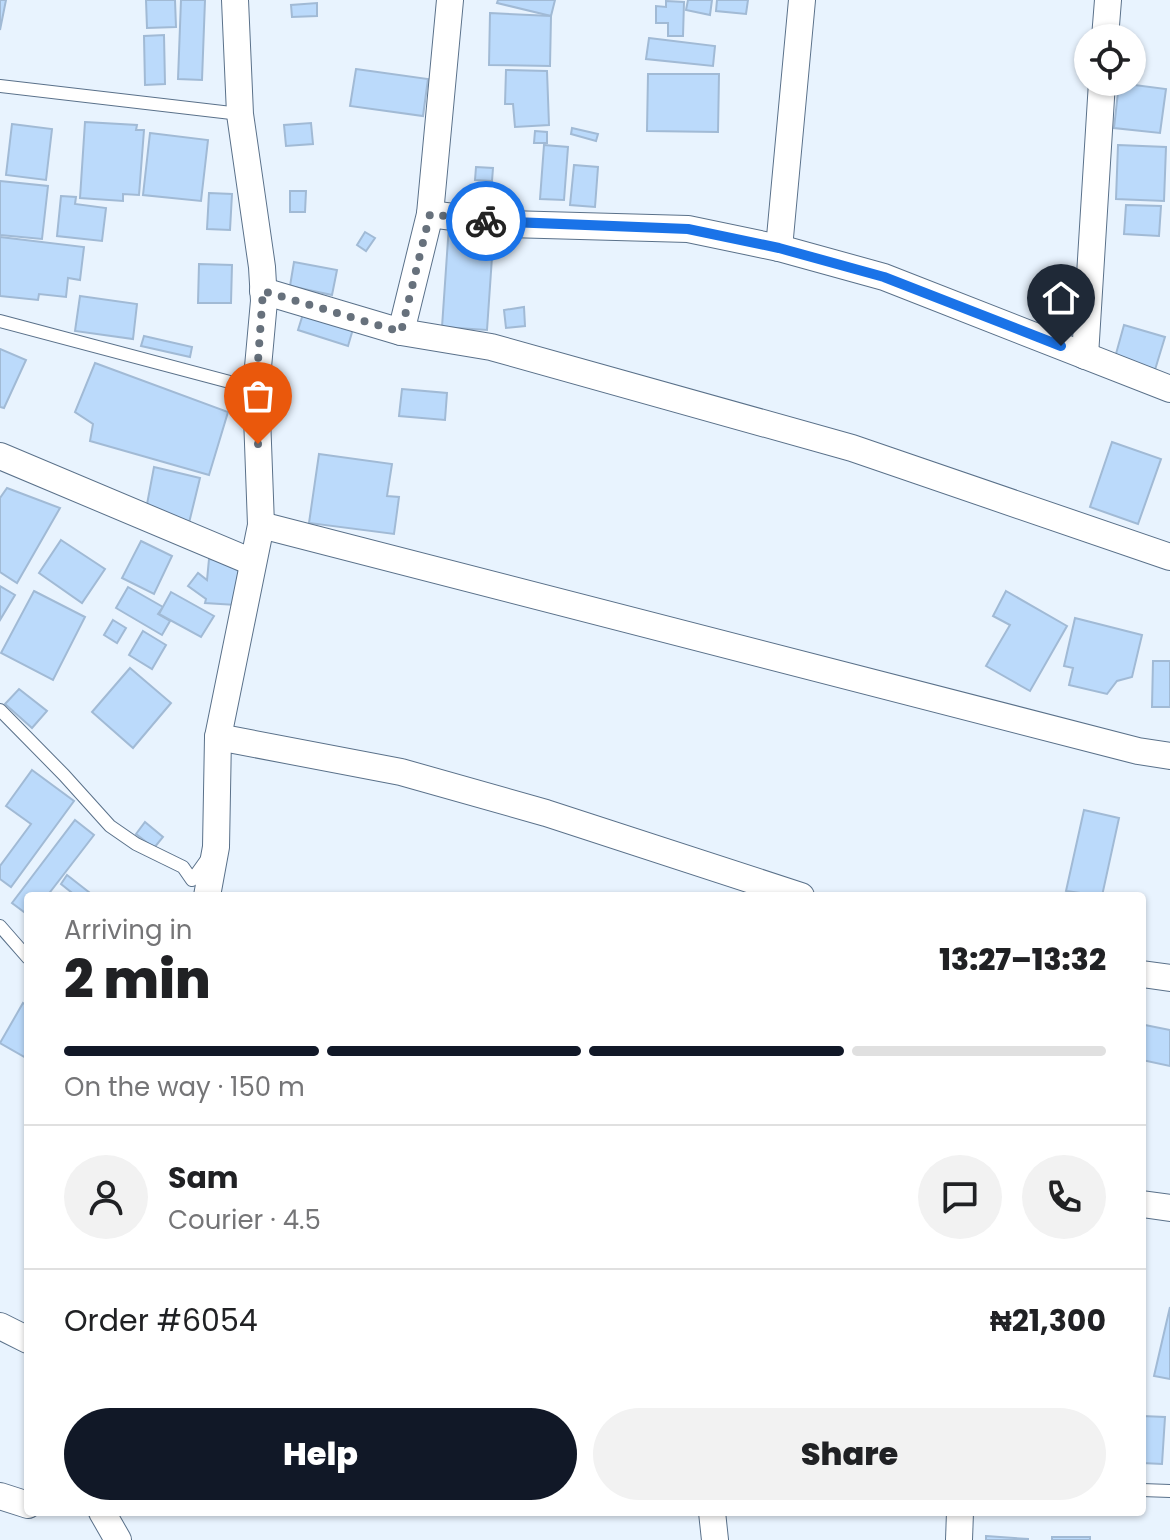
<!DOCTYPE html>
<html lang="en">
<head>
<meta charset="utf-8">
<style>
  body { margin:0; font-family:Poppins,sans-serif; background:#f2f2f2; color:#202124; height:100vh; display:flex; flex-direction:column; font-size:30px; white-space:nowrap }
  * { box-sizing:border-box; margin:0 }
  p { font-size:26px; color:#757577 }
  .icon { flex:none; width:44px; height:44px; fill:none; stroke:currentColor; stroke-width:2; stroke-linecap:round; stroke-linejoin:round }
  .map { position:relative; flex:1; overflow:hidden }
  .panel { position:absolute; left:24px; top:892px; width:1122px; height:624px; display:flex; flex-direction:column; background:#fff; border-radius:8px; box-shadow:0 2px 6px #0004 }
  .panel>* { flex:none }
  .fabs { position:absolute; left:1074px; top:24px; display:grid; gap:16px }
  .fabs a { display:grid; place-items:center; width:72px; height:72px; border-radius:50%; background:#fff; box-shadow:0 2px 6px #0004; font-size:40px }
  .pin { position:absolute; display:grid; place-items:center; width:68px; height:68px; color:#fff; margin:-82px -34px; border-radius:50% 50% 50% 0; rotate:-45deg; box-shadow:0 0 8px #0007 }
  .pin .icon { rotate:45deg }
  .courier { position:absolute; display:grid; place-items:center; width:80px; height:80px; margin:-40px; border:6px solid #1a73e8; border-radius:50%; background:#fff; color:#222; box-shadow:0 2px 10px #0007 }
  .head em { font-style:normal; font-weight:800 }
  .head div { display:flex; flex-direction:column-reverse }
  .head { display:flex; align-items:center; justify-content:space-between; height:136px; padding:0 40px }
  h1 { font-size:52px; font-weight:800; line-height:60px }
  .bar { display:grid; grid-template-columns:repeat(4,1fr); gap:12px 8px; align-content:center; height:96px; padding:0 40px }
  .bar i { height:10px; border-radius:6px; background:#e0e0e0 }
  .bar .active { background:#111827 }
  .bar p { grid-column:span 4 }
  .line { display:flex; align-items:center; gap:20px; padding:0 40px; border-top:2px solid #e0e0e0 }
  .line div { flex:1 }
  .round { display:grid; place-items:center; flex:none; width:84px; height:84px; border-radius:42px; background:#f2f2f2 }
  .primary-button { display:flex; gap:16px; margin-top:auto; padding:16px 40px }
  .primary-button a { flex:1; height:92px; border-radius:48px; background:#111827; color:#fff; font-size:32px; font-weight:800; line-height:92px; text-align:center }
  .primary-button a+a { background:#f2f2f2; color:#202124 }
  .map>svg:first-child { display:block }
  .building { fill:#bbdafb; stroke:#a1bad5; stroke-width:2 }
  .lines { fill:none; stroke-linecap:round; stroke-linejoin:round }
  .lane-casing { stroke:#5a718a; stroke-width:14 }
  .street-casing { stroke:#5a718a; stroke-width:28 }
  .lane { stroke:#fff; stroke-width:12 }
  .street { stroke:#fff; stroke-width:26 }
  .done { stroke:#67717c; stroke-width:8; stroke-dasharray:0 14.4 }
  .route { stroke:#1a73e8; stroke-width:10 }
</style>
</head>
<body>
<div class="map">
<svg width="1170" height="1540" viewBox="0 0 1170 1540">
  <rect width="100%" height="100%" fill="#e8f3fe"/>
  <!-- building -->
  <g class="building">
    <polygon points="0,0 6,0 0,30"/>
    <polygon points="146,0 175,0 176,27 147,28"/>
    <polygon points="181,0 205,0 202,80 178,79"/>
    <polygon points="498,0 555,0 551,16 497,3"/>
    <polygon points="688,0 712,0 710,15 686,10"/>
    <polygon points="717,0 748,0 746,14 716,11"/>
    <polygon points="666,1 684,2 683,36 668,36 668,23 656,23 656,6 666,7"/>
    <polygon points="317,3 317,16 292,17 291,5"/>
    <polygon points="490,13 551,16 550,66 489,65"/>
    <polygon points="164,35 165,84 145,85 144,36"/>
    <polygon points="649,38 715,46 713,66 646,59"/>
    <polygon points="356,69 428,79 423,116 350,106"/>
    <polygon points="506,70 547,71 549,125 515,127 513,104 505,104"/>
    <polygon points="648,74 719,74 718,132 647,131"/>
    <polygon points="1119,83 1166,89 1160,133 1114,128"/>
    <polygon points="85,122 137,125 136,130 144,130 139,195 123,194 123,201 80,198"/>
    <polygon points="311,123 313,144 286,146 284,125"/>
    <polygon points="12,124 52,129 46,180 6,175"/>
    <polygon points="572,128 598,134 596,141 571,134"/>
    <polygon points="535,131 547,132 547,143 534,143"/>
    <polygon points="150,133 208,140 201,201 143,195"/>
    <polygon points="544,145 568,147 564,200 540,199"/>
    <polygon points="1118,145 1166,147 1164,201 1116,199"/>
    <polygon points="574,165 598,167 595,207 570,205"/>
    <polygon points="476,167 493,168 492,181 475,180"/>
    <polygon points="0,181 48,186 42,239 0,235"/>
    <polygon points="290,191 306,191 305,212 290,212"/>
    <polygon points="209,193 232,194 230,230 207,229"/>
    <polygon points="61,196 76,197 75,204 106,208 102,241 57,236"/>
    <polygon points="1126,205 1161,206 1159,236 1124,234"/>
    <polygon points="449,225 494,228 487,330 442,327"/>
    <polygon points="365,232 375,238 366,251 357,245"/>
    <polygon points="0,237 84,247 80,280 68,278 66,297 39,294 38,300 0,296"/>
    <polygon points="294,262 337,270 332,295 290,286"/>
    <polygon points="199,264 232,265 231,303 198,303"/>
    <polygon points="80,296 137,304 133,339 75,331"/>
    <polygon points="524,307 525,326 506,328 504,310"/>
    <polygon points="303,314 353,329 348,346 298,330"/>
    <polygon points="1124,325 1165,337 1154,373 1114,361"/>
    <polygon points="144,336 192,347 190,357 141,346"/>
    <polygon points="0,349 26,360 4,408 0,407"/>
    <polygon points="95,363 228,412 209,475 90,441 93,424 75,412"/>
    <polygon points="402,389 447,393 445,420 399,416"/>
    <polygon points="1112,442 1161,459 1138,524 1090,507"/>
    <polygon points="319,454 392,464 387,496 399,497 394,534 309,523"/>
    <polygon points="154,467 200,478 188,527 145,515"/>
    <polygon points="7,488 60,508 17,583 0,572 0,498"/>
    <polygon points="61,540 105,569 82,603 39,573"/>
    <polygon points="141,541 172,556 154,594 122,578"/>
    <polygon points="209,559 239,561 236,605 205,603 206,599 188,586 198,573 207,580"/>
    <polygon points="0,586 15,595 0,620"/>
    <polygon points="128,587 163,607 158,614 170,621 162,635 116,608"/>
    <polygon points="34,591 85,617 53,680 1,653"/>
    <polygon points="1006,591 1067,626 1030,691 986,666 1010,625 993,616"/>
    <polygon points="171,592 214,616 201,637 159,614"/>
    <polygon points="1075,618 1142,635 1132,677 1117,681 1107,694 1069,685 1073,668 1064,666"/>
    <polygon points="113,620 126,628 117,643 104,635"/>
    <polygon points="143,631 166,645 152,669 129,655"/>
    <polygon points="1153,661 1170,661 1170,707 1152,707"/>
    <polygon points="130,668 171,703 133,748 92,712"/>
    <polygon points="19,689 47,711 32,728 5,704"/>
    <polygon points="32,770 74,801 11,887 0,879 0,866 31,824 6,806"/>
    <polygon points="1084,810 1119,818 1102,896 1066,891"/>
    <polygon points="75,820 94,835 47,896 28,896 28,915 12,903"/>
    <polygon points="145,822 163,837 154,848 136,834"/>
    <polygon points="67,875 90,893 88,896 76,896 61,884"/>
    <polygon points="23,1003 28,1006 28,1059 0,1043"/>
    <polygon points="1145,1025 1170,1030 1170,1066 1142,1060"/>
    <polygon points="1170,1307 1170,1379 1154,1376"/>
    <polygon points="1142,1416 1165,1417 1162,1464 1142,1463"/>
    <polygon points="986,1536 1028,1539 1028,1540 986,1540"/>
    <rect x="1052" y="1537" width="38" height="3"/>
  </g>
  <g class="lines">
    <defs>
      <g id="lane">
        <polyline points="0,86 240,114"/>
        <polyline points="0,321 256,389"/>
        <polyline points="0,710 64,775 110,826 136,844 183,867 192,880 207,859"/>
        <polyline points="0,926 28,958"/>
        <polyline points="1142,1490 1170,1491"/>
      </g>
      <g id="street">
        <polyline points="1105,38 1108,0"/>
        <polyline points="430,214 507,224 688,229 779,248 884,277 1170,389"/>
        <polyline points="779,248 802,0"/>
        <polyline points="263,291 401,332 491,347 852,448 1170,557"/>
        <polyline points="401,332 430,214 450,0"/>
        <polyline points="1085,356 1102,82"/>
        <polyline points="0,456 252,562"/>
        <polyline points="261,525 1138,751 1170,756"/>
        <polyline points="218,737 401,772 546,813 801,896"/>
        <polyline points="207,896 216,847 218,737 261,525 256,389 264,301 262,267 240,114 235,0"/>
        <polyline points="1142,974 1170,978"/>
        <polyline points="1142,1204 1170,1208"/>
        <polyline points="0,1326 28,1340"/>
        <polyline points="0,1496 28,1505"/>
        <polyline points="102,1512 118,1540"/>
        <polyline points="712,1512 715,1540"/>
        <polyline points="959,1540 960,1512"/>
      </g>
    </defs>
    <!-- lane casing -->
    <use href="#lane" class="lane-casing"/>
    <!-- street casing -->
    <use href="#street" class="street-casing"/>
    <!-- lane -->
    <use href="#lane" class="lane"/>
    <!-- street -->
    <use href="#street" class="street"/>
  </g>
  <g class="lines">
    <!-- done -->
    <polyline class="done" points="258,444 256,389 263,291 401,332 430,214 486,221"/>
    <!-- route -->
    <polyline class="route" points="486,221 688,229 779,248 884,277 1061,346"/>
  </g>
</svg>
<div class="fabs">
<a><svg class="icon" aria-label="locate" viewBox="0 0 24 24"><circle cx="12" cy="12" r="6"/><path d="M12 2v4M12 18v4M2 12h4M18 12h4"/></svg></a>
</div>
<div class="pin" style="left:258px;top:444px;background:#ea580c"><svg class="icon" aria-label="bag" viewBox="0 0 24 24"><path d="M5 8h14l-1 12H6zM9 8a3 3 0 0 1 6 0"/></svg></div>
<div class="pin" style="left:1061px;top:346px;background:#1f2937"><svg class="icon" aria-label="home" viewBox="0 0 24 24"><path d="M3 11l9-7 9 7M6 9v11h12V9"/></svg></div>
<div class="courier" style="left:486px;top:221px"><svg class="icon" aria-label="bike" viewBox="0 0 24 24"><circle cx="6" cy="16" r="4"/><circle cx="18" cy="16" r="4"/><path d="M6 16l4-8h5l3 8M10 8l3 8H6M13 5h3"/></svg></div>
<section class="panel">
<div class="head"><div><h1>2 min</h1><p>Arriving in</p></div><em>13:27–13:32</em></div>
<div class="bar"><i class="active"></i><i class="active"></i><i class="active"></i><i></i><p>On the way · 150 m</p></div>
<div class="line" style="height:144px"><a class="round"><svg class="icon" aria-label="person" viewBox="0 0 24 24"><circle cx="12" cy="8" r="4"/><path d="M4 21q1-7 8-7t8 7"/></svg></a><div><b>Sam</b><p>Courier · 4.5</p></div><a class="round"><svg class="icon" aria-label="chat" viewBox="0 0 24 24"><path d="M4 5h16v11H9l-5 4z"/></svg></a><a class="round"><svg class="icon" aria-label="phone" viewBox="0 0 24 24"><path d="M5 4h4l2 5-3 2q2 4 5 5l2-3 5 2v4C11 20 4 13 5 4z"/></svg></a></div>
<div class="line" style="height:104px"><div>Order #6054</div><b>₦21,300</b></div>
<div class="primary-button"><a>Help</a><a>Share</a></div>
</section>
</div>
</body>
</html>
